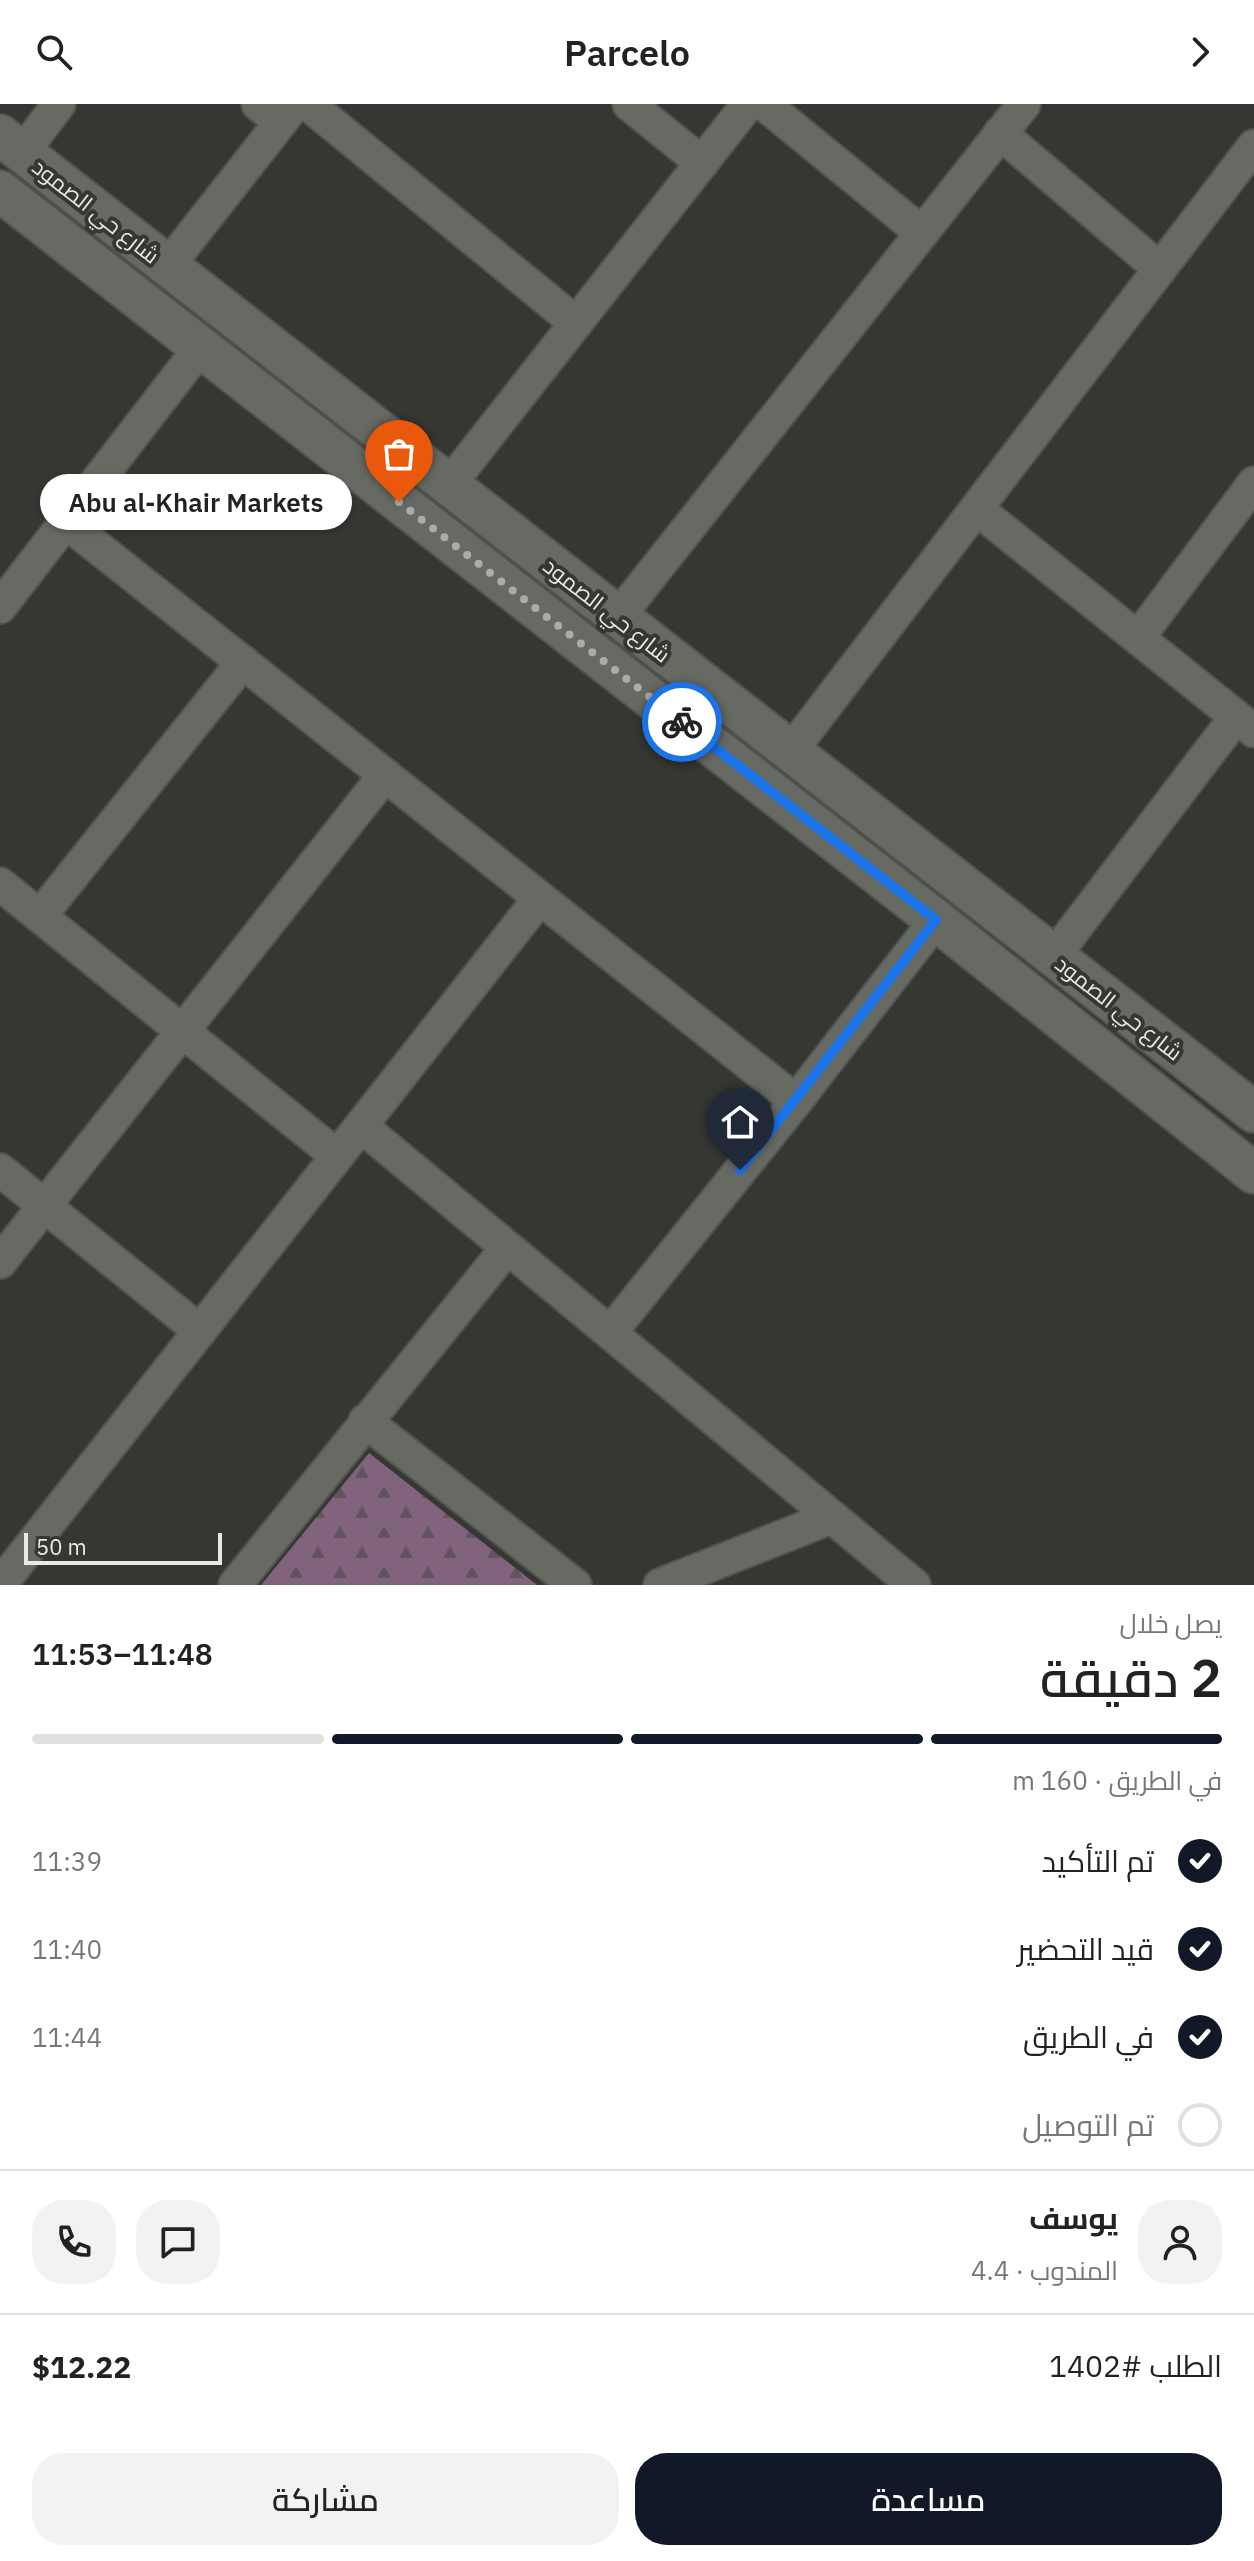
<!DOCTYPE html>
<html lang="ar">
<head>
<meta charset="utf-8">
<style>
  body { margin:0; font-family:"IBM Plex Sans",Cairo,sans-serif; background:#f2f2f2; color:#222; direction:rtl; height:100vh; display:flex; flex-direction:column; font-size:30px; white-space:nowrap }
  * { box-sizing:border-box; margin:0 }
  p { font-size:26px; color:#767676 }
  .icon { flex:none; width:44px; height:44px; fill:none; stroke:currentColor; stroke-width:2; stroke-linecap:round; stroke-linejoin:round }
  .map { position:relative; height:1481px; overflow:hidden; direction:ltr }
  .side { display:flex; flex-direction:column; background:#fff; flex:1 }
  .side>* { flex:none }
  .scale { position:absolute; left:24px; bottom:20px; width:198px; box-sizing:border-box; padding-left:8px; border:4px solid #e8eae6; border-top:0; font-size:22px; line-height:28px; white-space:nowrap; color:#e8eae6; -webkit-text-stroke:6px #353832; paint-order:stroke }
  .pin { position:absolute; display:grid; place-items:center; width:68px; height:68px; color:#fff; margin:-82px -34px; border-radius:50% 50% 50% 0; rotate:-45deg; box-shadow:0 0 8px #0007 }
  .pin .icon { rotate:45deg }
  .courier { position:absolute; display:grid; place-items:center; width:80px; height:80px; margin:-40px; border:6px solid #1a73e8; border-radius:50%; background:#fff; color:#222; box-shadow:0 2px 10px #0007 }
  .bubble { position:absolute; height:56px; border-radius:28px; background:#fff; box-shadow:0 2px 6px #0004; font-size:26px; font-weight:600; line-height:56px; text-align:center; direction:rtl }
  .head em { font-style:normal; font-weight:600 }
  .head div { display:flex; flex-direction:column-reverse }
  .head { display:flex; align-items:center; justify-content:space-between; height:136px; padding:0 32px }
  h1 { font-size:52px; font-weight:600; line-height:60px }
  .bar { display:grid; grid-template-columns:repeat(4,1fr); gap:12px 8px; align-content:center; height:96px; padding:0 32px }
  .bar i { height:10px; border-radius:6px; background:#e0e0e0 }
  .bar .active { background:#111827 }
  .bar p { grid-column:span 4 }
  .line { display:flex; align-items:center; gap:20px; padding:0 32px; border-top:2px solid #e0e0e0 }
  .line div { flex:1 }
  .round { display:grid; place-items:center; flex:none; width:84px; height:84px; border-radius:32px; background:#f2f2f2 }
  ol { padding:0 32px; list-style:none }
  li { display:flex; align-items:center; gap:24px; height:88px }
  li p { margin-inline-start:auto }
  li .icon { padding:8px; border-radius:50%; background:#111827; color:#fff; stroke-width:4 }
  li:last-child { color:#767676 }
  li i { width:44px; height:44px; border:4px solid #e0e0e0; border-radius:50% }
  .button { display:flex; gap:16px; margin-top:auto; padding:16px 32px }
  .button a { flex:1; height:92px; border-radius:32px; background:#111827; color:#fff; font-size:32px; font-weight:600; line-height:92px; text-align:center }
  .button a+a { background:#f2f2f2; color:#222 }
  header { display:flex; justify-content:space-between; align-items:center; height:104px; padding:0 32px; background:#fff; font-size:36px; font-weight:600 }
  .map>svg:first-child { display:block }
  .forest { fill:url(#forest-firs) }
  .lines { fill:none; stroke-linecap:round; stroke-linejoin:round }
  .minor-casing { stroke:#51544e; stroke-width:36 }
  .tertiary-casing { stroke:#51544e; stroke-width:44 }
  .minor { stroke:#666a63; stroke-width:32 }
  .tertiary { stroke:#666a63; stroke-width:40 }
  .done { stroke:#a9aca7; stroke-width:8; stroke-dasharray:0 14.4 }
  .route { stroke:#1a73e8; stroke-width:10 }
  .labels { text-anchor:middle; stroke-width:8; stroke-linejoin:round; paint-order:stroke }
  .street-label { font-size:22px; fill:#e8eae6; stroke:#353832 }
</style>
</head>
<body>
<header><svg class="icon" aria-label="forward" viewBox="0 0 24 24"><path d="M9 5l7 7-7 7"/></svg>Parcelo<svg class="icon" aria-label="search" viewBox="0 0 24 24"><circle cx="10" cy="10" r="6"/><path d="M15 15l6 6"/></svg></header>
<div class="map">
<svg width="1254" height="1481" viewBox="0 0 1254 1481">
  <defs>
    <pattern id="forest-firs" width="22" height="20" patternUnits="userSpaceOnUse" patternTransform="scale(2)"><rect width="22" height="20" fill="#81637e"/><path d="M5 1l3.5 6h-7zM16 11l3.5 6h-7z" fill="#61535f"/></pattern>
  </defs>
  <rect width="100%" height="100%" fill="#353832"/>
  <!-- forest -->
  <polygon class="forest" points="369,1349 537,1481 261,1481"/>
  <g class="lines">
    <defs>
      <g id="minor">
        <polyline points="258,0 281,18"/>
        <polyline points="308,0 576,219"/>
        <polyline points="629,0 702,59"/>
        <polyline points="764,0 922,129"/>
        <polyline points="1000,29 1160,165"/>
        <polyline points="22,49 59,0"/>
        <polyline points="167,163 295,0"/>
        <polyline points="448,382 748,0"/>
        <polyline points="977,405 1254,627"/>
        <polyline points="67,419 796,997"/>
        <polyline points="0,503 200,244"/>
        <polyline points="617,514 1024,0"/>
        <polyline points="1138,534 1254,379"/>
        <polyline points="790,648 1254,42"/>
        <polyline points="0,780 337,1052"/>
        <polyline points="40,812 243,558"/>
        <polyline points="1053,853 1236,613"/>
        <polyline points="361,1022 914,1481"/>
        <polyline points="0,1066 200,1227"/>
        <polyline points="0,1158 385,671"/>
        <polyline points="610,1229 796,997 936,816"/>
        <polyline points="365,1317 575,1481"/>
        <polyline points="0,1481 540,794"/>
        <polyline points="235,1481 507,1144"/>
        <polyline points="660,1481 832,1413"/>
      </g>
      <g id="tertiary">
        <polyline points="0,31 1254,1008"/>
        <polyline points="0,87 936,816 1254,1069"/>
      </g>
    </defs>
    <!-- minor casing -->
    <use href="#minor" class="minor-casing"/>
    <!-- tertiary casing -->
    <use href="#tertiary" class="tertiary-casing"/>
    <!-- minor -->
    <use href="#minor" class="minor"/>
    <!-- tertiary -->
    <use href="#tertiary" class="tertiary"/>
  </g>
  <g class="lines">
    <!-- done -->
    <polyline class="done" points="399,398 682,618"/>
    <!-- route -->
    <polyline class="route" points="682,618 936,816 740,1066"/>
  </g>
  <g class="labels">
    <!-- street labels -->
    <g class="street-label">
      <text transform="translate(96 107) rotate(38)" y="8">شارع حي الصمود</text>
      <text transform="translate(607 506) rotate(38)" y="8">شارع حي الصمود</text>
      <text transform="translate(1119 904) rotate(38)" y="8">شارع حي الصمود</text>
    </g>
  </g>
</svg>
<div class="scale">50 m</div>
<div class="pin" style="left:399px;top:398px;background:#ea580c"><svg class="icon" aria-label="bag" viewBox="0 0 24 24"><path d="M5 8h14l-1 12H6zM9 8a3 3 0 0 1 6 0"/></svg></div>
<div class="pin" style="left:740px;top:1066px;background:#1f2937"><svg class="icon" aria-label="home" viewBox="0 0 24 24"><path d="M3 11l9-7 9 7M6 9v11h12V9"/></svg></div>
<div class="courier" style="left:682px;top:618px"><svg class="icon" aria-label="bike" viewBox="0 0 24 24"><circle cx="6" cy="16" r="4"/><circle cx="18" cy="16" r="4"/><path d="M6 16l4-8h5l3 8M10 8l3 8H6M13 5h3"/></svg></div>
<div class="bubble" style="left:40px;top:370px;width:312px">Abu al-Khair Markets</div>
</div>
<section class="side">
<div class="head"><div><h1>2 دقيقة</h1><p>يصل خلال</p></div><em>11:48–11:53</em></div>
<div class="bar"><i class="active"></i><i class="active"></i><i class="active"></i><i></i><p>في الطريق · 160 m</p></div>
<ol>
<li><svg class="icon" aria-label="check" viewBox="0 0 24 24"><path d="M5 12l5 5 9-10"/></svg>تم التأكيد<p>11:39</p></li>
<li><svg class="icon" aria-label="check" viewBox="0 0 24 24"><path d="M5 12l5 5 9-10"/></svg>قيد التحضير<p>11:40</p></li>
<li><svg class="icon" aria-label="check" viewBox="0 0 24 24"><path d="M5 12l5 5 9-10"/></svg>في الطريق<p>11:44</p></li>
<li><i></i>تم التوصيل</li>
</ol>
<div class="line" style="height:144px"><a class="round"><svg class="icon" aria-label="person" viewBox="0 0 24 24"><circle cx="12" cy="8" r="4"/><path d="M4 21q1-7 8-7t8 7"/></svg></a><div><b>يوسف</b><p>المندوب · 4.4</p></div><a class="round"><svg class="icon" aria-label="chat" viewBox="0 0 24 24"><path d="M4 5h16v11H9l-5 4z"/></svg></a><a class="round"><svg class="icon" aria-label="phone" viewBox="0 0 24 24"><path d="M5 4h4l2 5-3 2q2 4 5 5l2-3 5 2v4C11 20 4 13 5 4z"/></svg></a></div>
<div class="line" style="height:104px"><div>الطلب #1402</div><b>$12.22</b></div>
<div class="button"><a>مساعدة</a><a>مشاركة</a></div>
</section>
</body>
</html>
